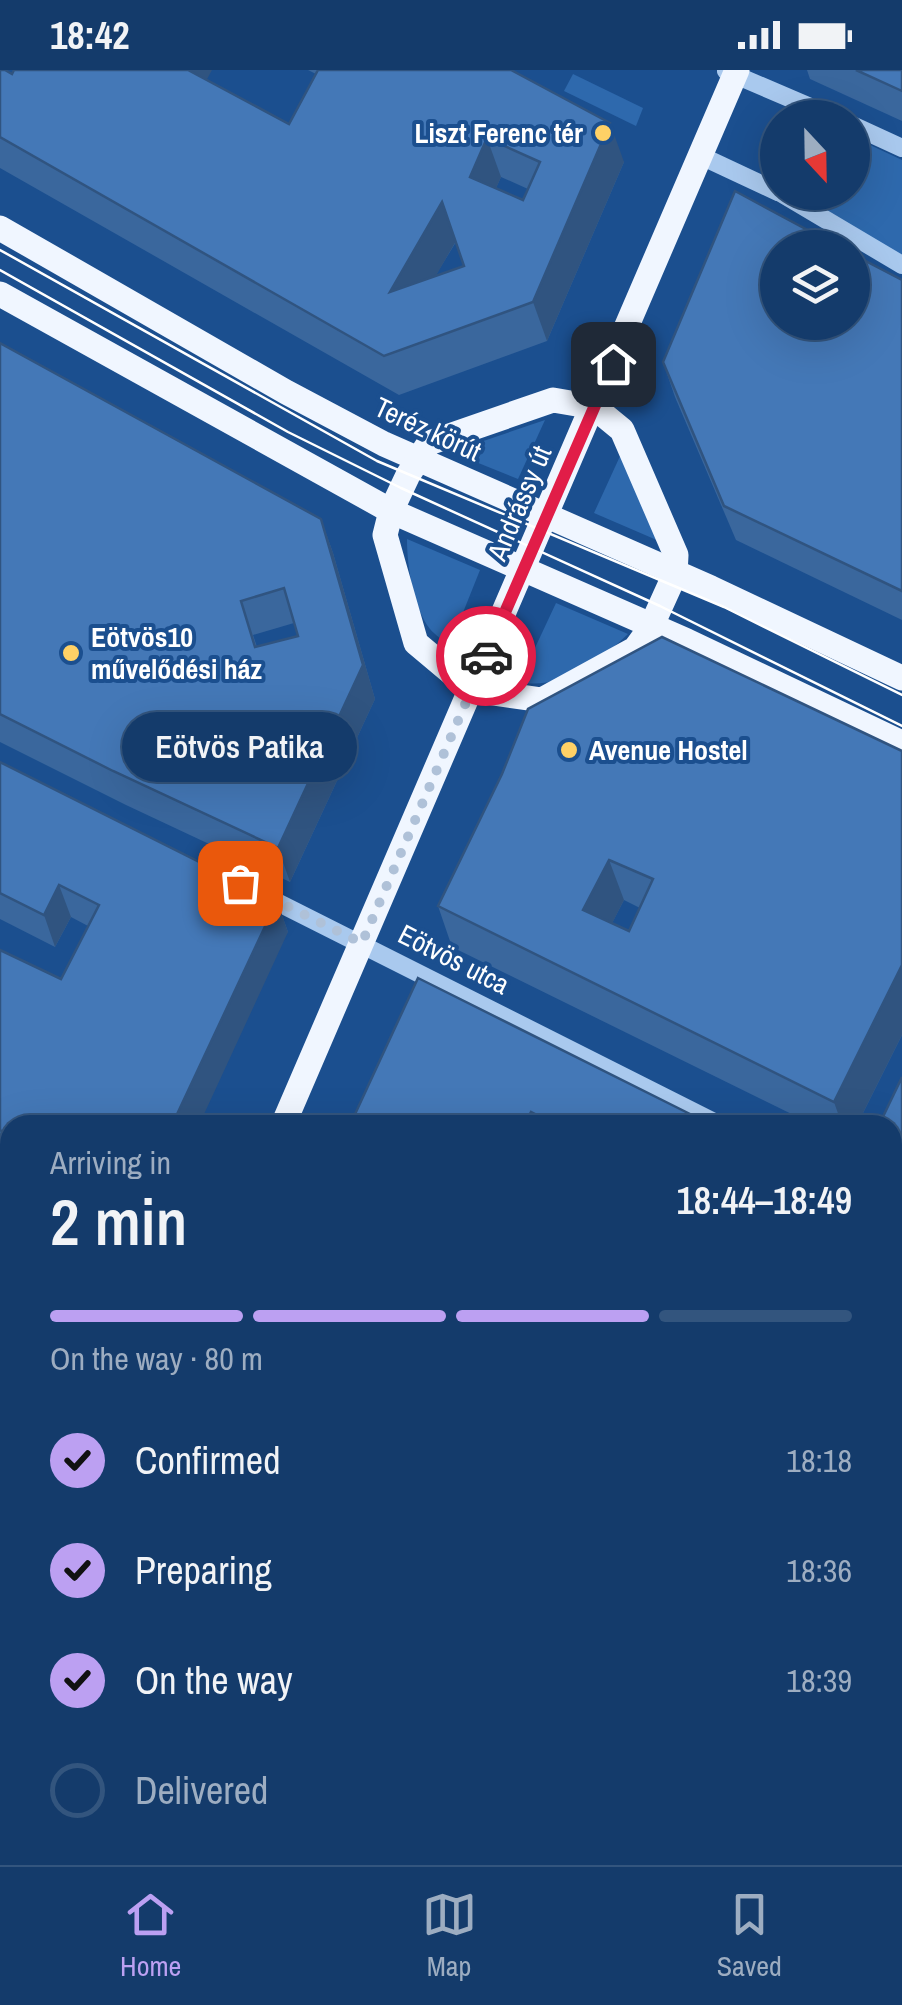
<!DOCTYPE html>
<html lang="en">
<head>
<meta charset="utf-8">
<style>
  body { margin:0; font-family:"Archivo Narrow",sans-serif; background:#1d4271; color:#f1f3f6; height:100vh; display:flex; flex-direction:column; font-size:38px; white-space:nowrap }
  * { box-sizing:border-box; margin:0 }
  p { font-size:32px; color:#9dadc1 }
  .icon { flex:none; width:55px; height:55px; fill:none; stroke:currentColor; stroke-width:2; stroke-linecap:round; stroke-linejoin:round }
  .map { position:relative; flex:1; overflow:hidden }
  .details { position:absolute; left:0px; top:1045px; width:902px; height:750px; display:flex; flex-direction:column; background:#143b6b; border-radius:30px 30px 0 0; box-shadow:0 10px 40px #0002,0 0 0 2px #33557e }
  .details>* { flex:none }
  .needle { width:65px; rotate:158deg }
  .tools { position:absolute; left:760px; top:30px; display:grid; gap:20px }
  .tools a { display:grid; place-items:center; width:110px; height:110px; border-radius:50%; background:#143b6b; box-shadow:0 10px 40px #0002,0 0 0 2px #33557e; font-size:50px }
  .pin { position:absolute; display:grid; place-items:center; width:85px; height:85px; color:#fff; margin:-42px; border-radius:20px; box-shadow:0 5px 15px #0006 }
  .courier { position:absolute; display:grid; place-items:center; width:100px; height:100px; margin:-50px; border:8px solid #e11d48; border-radius:50%; background:#fff; color:#222; box-shadow:0 2px 12px #0007 }
  .bubble { position:absolute; height:70px; border-radius:35px; background:#143b6b; box-shadow:0 10px 40px #0002,0 0 0 2px #33557e; font-size:32px; font-weight:600; line-height:70px; text-align:center }
  .summary em { font-style:normal; font-weight:600 }
  .summary div { display:flex; flex-direction:column-reverse }
  .summary { display:flex; align-items:center; justify-content:space-between; height:170px; padding:0 50px }
  h1 { font-size:65px; font-weight:600; line-height:75px }
  .bar { display:grid; grid-template-columns:repeat(4,1fr); gap:15px 10px; align-content:center; height:120px; padding:0 50px }
  .bar i { height:12px; border-radius:8px; background:#33557e }
  .bar .active { background:#bca0f2 }
  .bar p { grid-column:span 4 }
  ol { padding:0 50px; list-style:none }
  li { display:flex; align-items:center; gap:30px; height:110px }
  li p { margin-inline-start:auto }
  li .icon { padding:10px; border-radius:50%; background:#bca0f2; color:#111; stroke-width:4 }
  li:last-child { color:#9dadc1 }
  li i { width:55px; height:55px; border:5px solid #33557e; border-radius:50% }
  .status { display:flex; justify-content:space-between; align-items:center; height:70px; padding:0 50px; background:#143b6b; direction:ltr }
  .status svg { height:28px; fill:currentColor }
  .menu { display:flex; justify-content:space-around; align-items:center; height:140px; border-top:2px solid #33557e; background:#143b6b; font-size:28px; color:#9dadc1 }
  .menu a { display:grid; justify-items:center; gap:5px }
  .menu .active { color:#bca0f2 }
  .map>svg:first-child { display:block }
  .green { fill:#2e69ad }
  .lines { fill:none; stroke-linecap:round; stroke-linejoin:round }
  .minor { stroke:#a9c9ee; stroke-width:18 }
  .major { stroke:#f0f6ff; stroke-width:25 }
  .tram { stroke:#fff; stroke-width:2.5 }
  .wall { fill:#3a679d; fill-rule:evenodd }
  .shaded-wall { fill:#305480 }
  .building { fill:#4478b7; stroke:#305480; stroke-width:2.5; fill-rule:evenodd }
  .done { stroke:#afc1d8; stroke-width:10; stroke-dasharray:0 18 }
  .route { stroke:#e11d48; stroke-width:12 }
  .poi-dot { fill:#ffd166; stroke:#1b4f8f; stroke-width:4 }
  .labels { text-anchor:middle; stroke-width:8; stroke-linejoin:round; paint-order:stroke }
  .poi-label { font-size:28px; font-weight:bold; fill:#fff; stroke:#1b4f8f; text-anchor:start }
  .street-label { font-size:28px; fill:#fff; stroke:#1b4f8f }
</style>
</head>
<body>
<div class="status"><b>18:42</b><svg viewBox="0 0 49 12"><path d="M0 12V9h3v3zM5 12V6h3v6zM10 12V3h3v9zM15 12V0h3v12zM26 1h20v11H26zM47 4h2v5h-2z"/></svg></div>
<div class="map">
<svg width="902" height="1795" viewBox="0 0 902 1795">
  <rect width="100%" height="100%" fill="#1b4f8f"/>
  <!-- green -->
  <g class="green">
    <polygon points="573,4 643,38 636,56 564,21"/>
    <polygon points="853,67 902,90 902,194 764,123 777,89 778,122 852,122"/>
    <polygon points="545,350 518,409 451,382"/>
    <polygon points="621,384 659,471 594,443"/>
    <path d="M407,469L480,500L450,575C443,570 435,565 430,559C413,537 407,496 407,469Z"/>
    <path d="M556,533L628,564C601,590 558,621 519,612Z"/>
  </g>
  <g class="lines">
    <!-- minor -->
    <g class="minor">
      <polyline points="726,1 836,48"/>
      <polyline points="852,55 902,78"/>
      <polyline points="701,86 778,122"/>
      <polyline points="779,122 902,195"/>
      <polyline points="255,821 720,1055"/>
      <polyline points="0,1125 10,1130"/>
      <polyline points="0,1550 10,1555"/>
      <polyline points="892,1583 902,1588"/>
      <polyline points="460,1785 479,1795"/>
      <polyline points="515,1795 520,1785"/>
    </g>
    <!-- major -->
    <g class="major">
      <polyline points="0,158 286,322 384,374 711,518 902,608"/>
      <polyline points="0,224 391,441 687,571 902,673"/>
      <polygon points="553,330 594,337 622,360 676,485 675,504 651,557 635,579 542,630 472,620 416,573 385,465 391,441 408,405 429,373"/>
      <polyline points="283,1055 737,0"/>
      <polyline points="0,1710 10,1686"/>
    </g>
    <!-- tram -->
    <g class="tram">
      <polyline points="0,180 377,391 724,537 902,625"/>
      <polyline points="0,200 288,362 401,418 660,536 902,656"/>
    </g>
  </g>
  <!-- wall -->
  <g class="wall">
    <path d="M0,0L12,4L206,10L289,54L316,4L308,0H511L624,92L547,271L399,325L0,98ZM501,107L528,119L523,130L496,118ZM456,172L464,196L436,205L440,198Z"/>
    <polygon points="807,0 902,0 902,51 810,9"/>
    <polygon points="902,210 902,550 736,470 675,327 663,292"/>
    <path d="M0,273L321,449L333,483L375,629L290,812L126,735L0,672ZM294,553L298,566L257,577L253,565Z"/>
    <path d="M902,681V965L857,1055H814L452,877L438,836ZM624,830L640,838L629,861L612,853Z"/>
    <polygon points="0,692 277,831 288,862 10,1055 10,1091 0,1086 0,880 61,909 88,856 71,847 55,877 0,849"/>
    <polygon points="418,908 712,1055 350,1055"/>
    <polygon points="902,1007 902,1115 892,1110 892,1055"/>
    <polygon points="0,1130 10,1135 10,1235 0,1256"/>
    <polygon points="892,1142 902,1147 902,1560 892,1555"/>
    <polygon points="526,1785 892,1785 902,1795 532,1795 530,1794"/>
  </g>
  <!-- shaded-wall -->
  <g class="shaded-wall">
    <polygon points="181,0 212,0 193,35"/>
    <polygon points="610,53 624,92 547,271 533,232"/>
    <polygon points="487,68 501,107 484,146 470,107"/>
    <polygon points="442,132 456,171 404,261 390,222"/>
    <polygon points="321,449 333,483 375,629 290,812 278,778"/>
    <polygon points="609,790 624,830 598,881 583,840"/>
    <polygon points="59,815 71,847 55,877 44,845"/>
    <polygon points="277,831 288,862 199,1055 172,1055"/>
    <polygon points="902,895 902,965 857,1055 842,1055 834,1032"/>
    <polygon points="531,1042 536,1055 524,1055"/>
    <polygon points="1,1202 10,1228 10,1235 0,1256"/>
    <polygon points="10,1444 10,1498 0,1521 0,1466"/>
    <polygon points="466,1785 471,1795 461,1795"/>
  </g>
  <!-- building -->
  <g class="building">
    <path d="M0,0H5L12,4L14,0H188L289,54L318,0H511L610,53L533,232L384,286L0,67ZM487,68L540,92L523,130L470,107ZM442,132L464,196L390,222Z"/>
    <polygon points="856,0 902,0 902,21"/>
    <polygon points="735,121 841,178 778,178 778,252 852,252 852,184 902,210 902,521 724,436 663,292"/>
    <path d="M0,273L321,449L363,595L278,778L113,701L0,644ZM284,518L298,566L255,577L241,531Z"/>
    <path d="M662,567L902,681V895L834,1032L438,836L502,704L528,639ZM609,790L653,809L629,861L583,840Z"/>
    <polygon points="0,692 277,831 172,1055 10,1055 10,1065 0,1060 0,880 61,909 99,835 59,815 44,845 0,823"/>
    <polygon points="418,908 712,1055 556,1055 531,1042 524,1055 350,1055"/>
    <polygon points="902,1007 902,1082 892,1077 892,1055 879,1055"/>
    <polygon points="0,1130 10,1135 10,1207 1,1202 0,1204"/>
    <polygon points="892,1142 902,1147 902,1526 892,1521"/>
    <polygon points="0,1267 10,1272 10,1444 0,1466"/>
    <polygon points="892,1583 902,1588 902,1795 874,1795 868,1792 867,1795 594,1795 575,1785 892,1785"/>
    <polygon points="34,1785 466,1785 461,1795 31,1795"/>
  </g>
  <g class="lines">
    <!-- done -->
    <polyline class="done" points="240,813 362,873 486,586"/>
    <!-- route -->
    <polyline class="route" points="486,586 613,294"/>
  </g>
  <!-- markers -->
  <g class="poi-dot">
    <circle cx="603" cy="63" r="10"/>
    <circle cx="71" cy="583" r="10"/>
    <circle cx="569" cy="680" r="10"/>
  </g>
  <g class="labels">
    <!-- poi labels -->
    <g class="poi-label">
      <text x="583" y="73" text-anchor="end">Liszt Ferenc tér</text>
      <text x="91" y="577">Eötvös10<tspan x="91" dy="32">művelődési ház</tspan></text>
      <text x="589" y="690">Avenue Hostel</text>
    </g>
    <!-- street labels -->
    <g class="street-label">
      <text transform="translate(428 359) rotate(25)" y="10">Teréz körút</text>
      <text transform="translate(519 433) rotate(-67)" y="10">Andrássy út</text>
      <text transform="translate(454 889) rotate(27)" y="10">Eötvös utca</text>
    </g>
  </g>
</svg>
<div class="tools">
<a><svg class="needle" viewBox="-14 -14 28 28"><path d="M0-13l5 13h-10z" fill="#e53935"/><path d="M0 13l5-13h-10z" fill="#9dadc1"/></svg></a>
<a><svg class="icon" aria-label="layers" viewBox="0 0 24 24"><path d="M12 4l9 5-9 5-9-5zM3 14l9 5 9-5"/></svg></a>
</div>
<div class="pin" style="left:240px;top:813px;background:#ea580c"><svg class="icon" aria-label="bag" viewBox="0 0 24 24"><path d="M5 8h14l-1 12H6zM9 8a3 3 0 0 1 6 0"/></svg></div>
<div class="pin" style="left:613px;top:294px;background:#1f2937"><svg class="icon" aria-label="home" viewBox="0 0 24 24"><path d="M3 11l9-7 9 7M6 9v11h12V9"/></svg></div>
<div class="courier" style="left:486px;top:586px"><svg class="icon" aria-label="car" viewBox="0 0 24 24"><path d="M5 17H2v-5l4-1 3-4h7l3 4 3 1v5h-3M9 17h6M6 11h13"/><circle cx="7" cy="17" r="2"/><circle cx="17" cy="17" r="2"/></svg></div>
<div class="bubble" style="left:122px;top:642px;width:235px">Eötvös Patika</div>
<section class="details">
<div class="summary"><div><h1>2 min</h1><p>Arriving in</p></div><em>18:44–18:49</em></div>
<div class="bar"><i class="active"></i><i class="active"></i><i class="active"></i><i></i><p>On the way · 80 m</p></div>
<ol>
<li><svg class="icon" aria-label="check" viewBox="0 0 24 24"><path d="M5 12l5 5 9-10"/></svg>Confirmed<p>18:18</p></li>
<li><svg class="icon" aria-label="check" viewBox="0 0 24 24"><path d="M5 12l5 5 9-10"/></svg>Preparing<p>18:36</p></li>
<li><svg class="icon" aria-label="check" viewBox="0 0 24 24"><path d="M5 12l5 5 9-10"/></svg>On the way<p>18:39</p></li>
<li><i></i>Delivered</li>
</ol>
</section>
</div>
<nav class="menu">
<a class="active"><svg class="icon" aria-label="home" viewBox="0 0 24 24"><path d="M3 11l9-7 9 7M6 9v11h12V9"/></svg>Home</a>
<a><svg class="icon" aria-label="map" viewBox="0 0 24 24"><path d="M3 6l6-2 6 2 6-2v14l-6 2-6-2-6 2zM9 4v14M15 6v14"/></svg>Map</a>
<a><svg class="icon" aria-label="saved" viewBox="0 0 24 24"><path d="M7 4h10v16l-5-4-5 4z"/></svg>Saved</a>
</nav>
</body>
</html>
